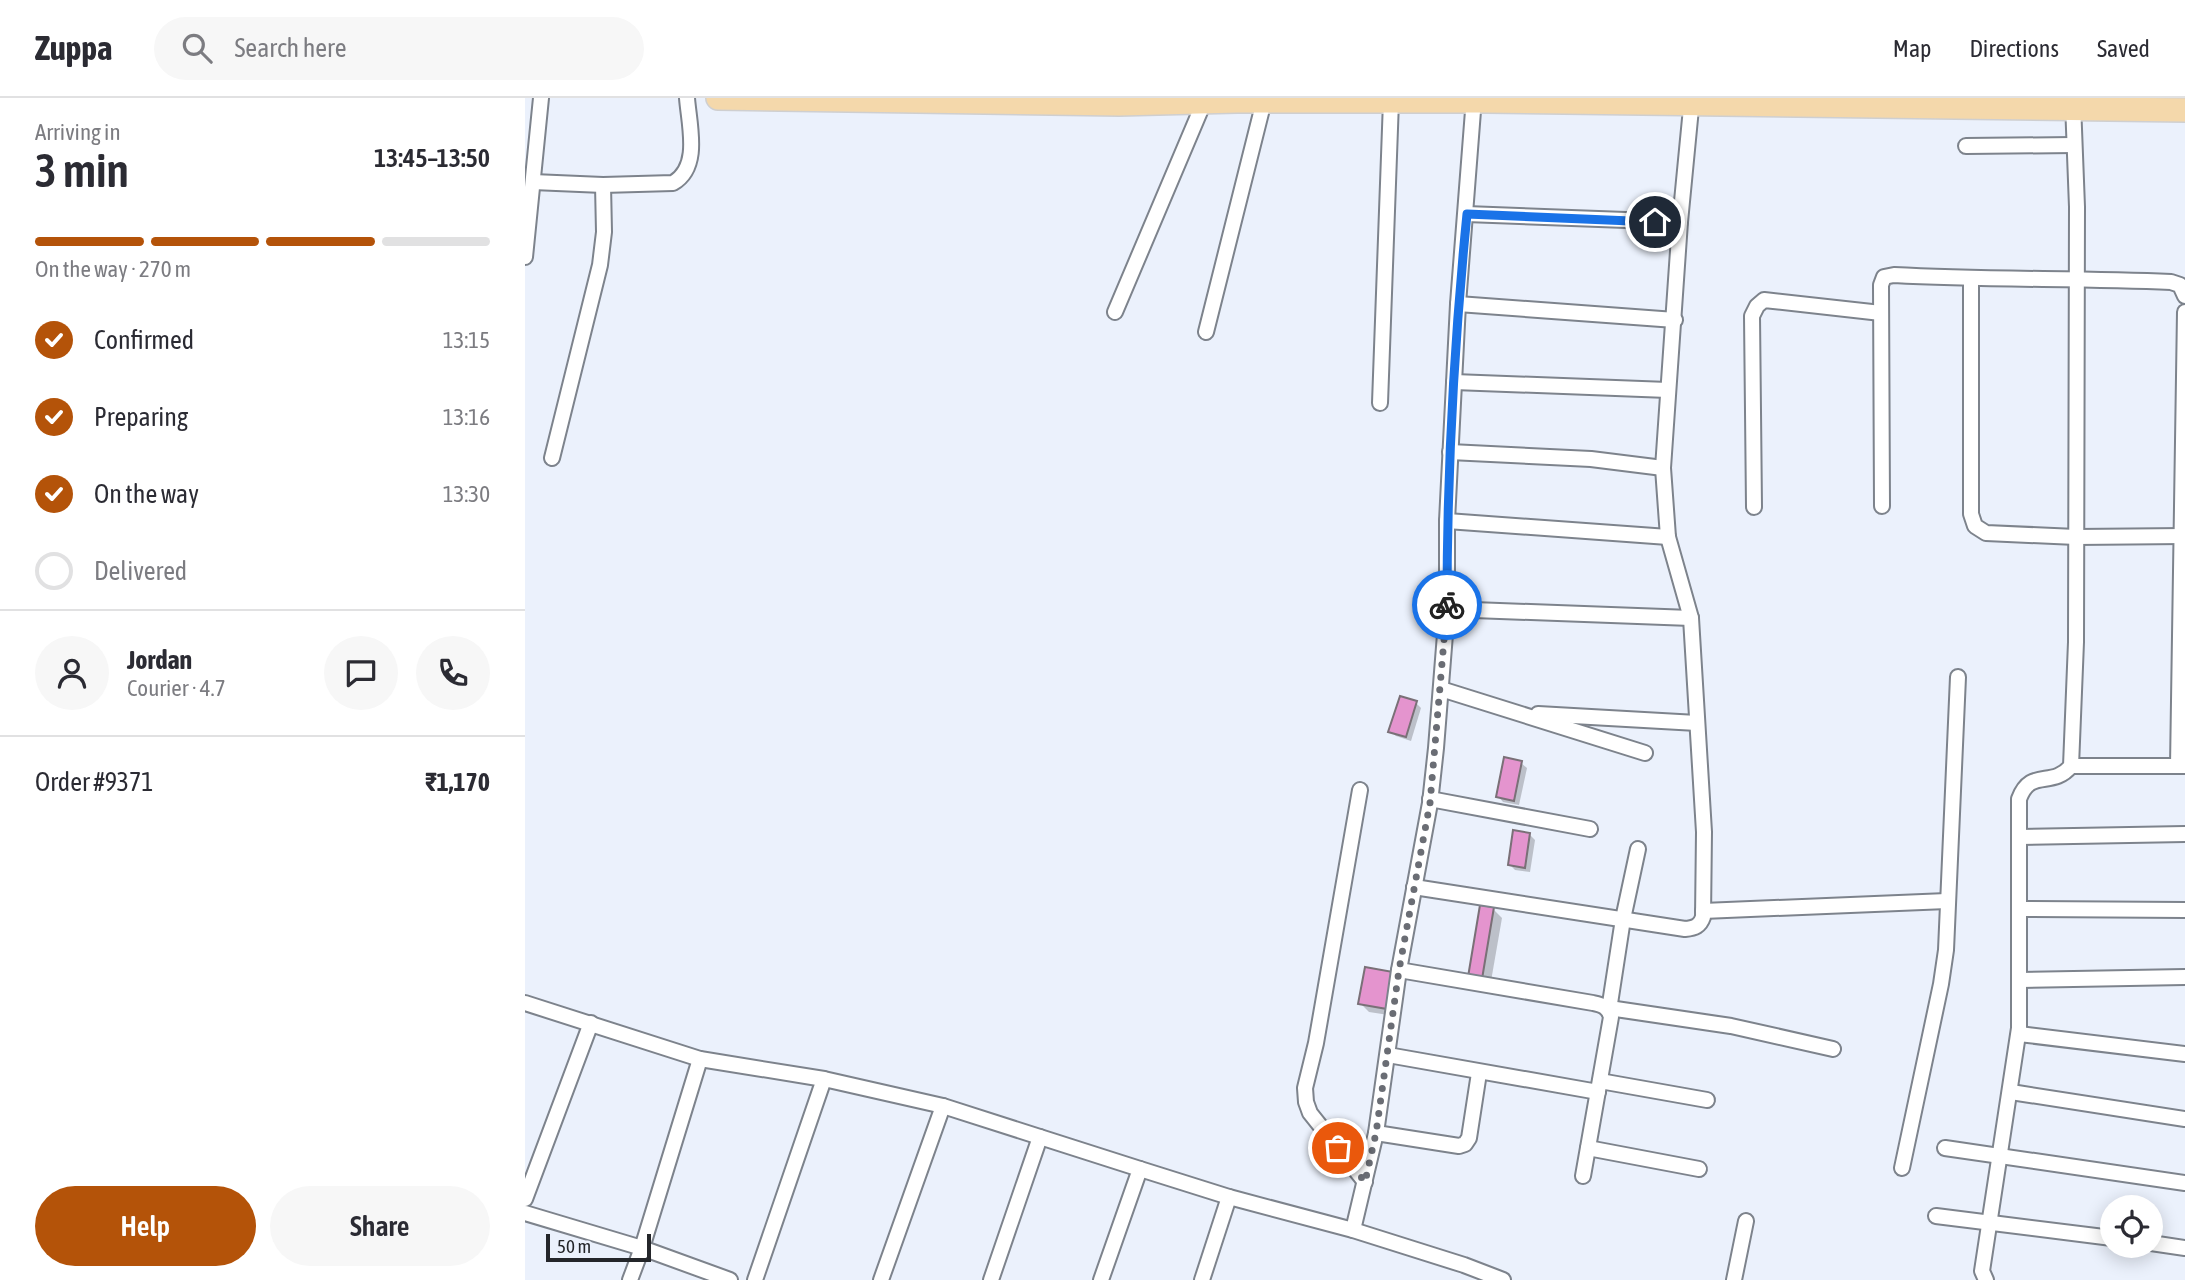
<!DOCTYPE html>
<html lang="en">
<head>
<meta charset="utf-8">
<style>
  body { margin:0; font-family:"Asap Condensed",sans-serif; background:#f7f7f7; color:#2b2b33; height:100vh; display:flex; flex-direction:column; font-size:26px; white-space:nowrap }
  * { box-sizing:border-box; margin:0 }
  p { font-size:23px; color:#7c7c81 }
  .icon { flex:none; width:38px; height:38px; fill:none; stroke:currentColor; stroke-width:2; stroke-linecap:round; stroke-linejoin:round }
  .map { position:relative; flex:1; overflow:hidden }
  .details { display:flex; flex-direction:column; background:#fff; width:525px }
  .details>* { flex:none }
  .controls { position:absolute; left:1575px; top:1097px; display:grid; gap:14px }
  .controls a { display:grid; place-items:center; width:63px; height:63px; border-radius:50%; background:#fff; box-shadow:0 4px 18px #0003; font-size:35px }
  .scale { position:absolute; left:21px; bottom:18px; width:105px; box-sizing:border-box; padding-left:7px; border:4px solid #24262a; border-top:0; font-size:19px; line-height:24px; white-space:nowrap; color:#24262a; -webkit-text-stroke:5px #ebf1fc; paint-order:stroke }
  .pin { position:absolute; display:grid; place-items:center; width:60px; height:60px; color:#fff; margin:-30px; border:4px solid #fff; border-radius:50%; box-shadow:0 2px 7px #0007 }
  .courier { position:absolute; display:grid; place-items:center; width:70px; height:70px; margin:-35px; border:5px solid #1a73e8; border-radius:50%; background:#fff; color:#222; box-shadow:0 2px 9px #0007 }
  .headline em { font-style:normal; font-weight:600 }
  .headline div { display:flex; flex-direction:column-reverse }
  .headline { display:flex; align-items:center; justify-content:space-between; height:119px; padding:0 35px }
  h1 { font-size:46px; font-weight:600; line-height:52px }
  .bar { display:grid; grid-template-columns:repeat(4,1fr); gap:10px 7px; align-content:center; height:84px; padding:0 35px }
  .bar i { height:9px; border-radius:5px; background:#e1e1e2 }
  .bar .active { background:#b45309 }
  .bar p { grid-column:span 4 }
  .line { display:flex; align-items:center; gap:18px; padding:0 35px; border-top:2px solid #e1e1e2 }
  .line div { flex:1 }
  .round { display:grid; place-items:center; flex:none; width:74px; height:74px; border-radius:37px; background:#f7f7f7 }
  ol { padding:0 35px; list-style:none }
  li { display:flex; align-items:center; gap:21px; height:77px }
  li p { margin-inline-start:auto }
  li .icon { padding:7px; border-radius:50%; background:#b45309; color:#fff; stroke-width:4 }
  li:last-child { color:#7c7c81 }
  li i { width:38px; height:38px; border:4px solid #e1e1e2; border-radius:50% }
  .action { display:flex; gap:14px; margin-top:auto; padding:14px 35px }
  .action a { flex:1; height:80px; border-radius:42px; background:#b45309; color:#fff; font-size:28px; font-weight:600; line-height:80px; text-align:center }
  .action a+a { background:#f7f7f7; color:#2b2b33 }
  header { display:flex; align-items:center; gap:42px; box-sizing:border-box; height:98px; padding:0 35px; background:#fff; border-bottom:2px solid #e1e1e2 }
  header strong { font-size:33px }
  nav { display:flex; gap:38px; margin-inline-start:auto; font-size:24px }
  .search { width:490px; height:63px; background:#f7f7f7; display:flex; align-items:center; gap:18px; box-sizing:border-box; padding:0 24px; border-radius:38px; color:#7c7c81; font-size:26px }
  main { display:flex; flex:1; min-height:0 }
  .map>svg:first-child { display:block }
  .shadow { fill:#0003 }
  .building { fill:#e494ce; stroke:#7a7077; stroke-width:2 }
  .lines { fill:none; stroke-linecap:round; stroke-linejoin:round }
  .street-casing { stroke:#7d838c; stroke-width:18 }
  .primary-casing { stroke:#cfcfd0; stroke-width:26 }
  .street { stroke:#fff; stroke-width:14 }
  .primary { stroke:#f4d8ab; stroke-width:23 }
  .done { stroke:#6a6d74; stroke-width:7; stroke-dasharray:0 12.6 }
  .route { stroke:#1a73e8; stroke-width:9 }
</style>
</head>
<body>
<header>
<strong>Zuppa</strong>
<div class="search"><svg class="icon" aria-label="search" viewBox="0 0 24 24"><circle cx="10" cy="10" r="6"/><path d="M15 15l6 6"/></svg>Search here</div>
<nav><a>Map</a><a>Directions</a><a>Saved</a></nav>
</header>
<main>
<section class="details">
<div class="headline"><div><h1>3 min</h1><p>Arriving in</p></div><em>13:45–13:50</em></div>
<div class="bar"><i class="active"></i><i class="active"></i><i class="active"></i><i></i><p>On the way · 270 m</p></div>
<ol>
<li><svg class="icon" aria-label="check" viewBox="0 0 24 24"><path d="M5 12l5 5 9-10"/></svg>Confirmed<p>13:15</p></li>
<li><svg class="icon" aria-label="check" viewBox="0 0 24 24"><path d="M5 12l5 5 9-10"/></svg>Preparing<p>13:16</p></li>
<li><svg class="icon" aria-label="check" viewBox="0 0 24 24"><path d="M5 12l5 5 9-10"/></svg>On the way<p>13:30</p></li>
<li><i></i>Delivered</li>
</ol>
<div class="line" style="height:126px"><a class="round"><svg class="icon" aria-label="person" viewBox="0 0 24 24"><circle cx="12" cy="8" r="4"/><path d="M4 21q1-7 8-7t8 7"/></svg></a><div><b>Jordan</b><p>Courier · 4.7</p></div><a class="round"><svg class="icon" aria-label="chat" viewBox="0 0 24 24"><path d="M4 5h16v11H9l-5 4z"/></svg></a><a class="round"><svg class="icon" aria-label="phone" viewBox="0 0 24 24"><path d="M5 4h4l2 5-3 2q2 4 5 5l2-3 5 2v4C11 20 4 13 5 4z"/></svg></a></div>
<div class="line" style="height:91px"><div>Order #9371</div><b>₹1,170</b></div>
<div class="action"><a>Help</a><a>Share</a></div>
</section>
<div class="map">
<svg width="1660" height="1182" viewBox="0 0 1660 1182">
  <rect width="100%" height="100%" fill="#ebf1fc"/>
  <!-- shadow -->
  <g class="shadow">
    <polygon points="891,605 896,610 886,643 871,638 865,633"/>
    <polygon points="996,665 1002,670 994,707 978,704 973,698"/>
    <polygon points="1005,737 1010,742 1005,774 990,772 985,767"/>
    <polygon points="968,811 977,820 965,889 945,878"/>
    <polygon points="841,871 870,918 844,914 835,905"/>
  </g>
  <!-- building -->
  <g class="building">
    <polygon points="875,598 892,603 881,639 863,634"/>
    <polygon points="979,659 997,663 989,703 971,699"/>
    <polygon points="988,732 1005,735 1000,770 983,767"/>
    <polygon points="955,807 969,809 957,881 943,879"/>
    <polygon points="840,869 868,874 862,911 833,906"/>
  </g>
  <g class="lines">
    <defs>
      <g id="street">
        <polyline points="1441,48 1549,47"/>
        <path d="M8,84L78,87L148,85C176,69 164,27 162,0"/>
        <polyline points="941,116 1155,124"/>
        <polyline points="0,159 16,0"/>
        <polyline points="1446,181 1446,416 1450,428 1461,435 1551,439 1660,438"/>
        <polyline points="933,206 1150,222"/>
        <polyline points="590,214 679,4"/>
        <polyline points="681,234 739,3"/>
        <polyline points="929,284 1143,292"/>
        <polyline points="855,305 866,3"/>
        <polyline points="925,354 1066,361 1138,370"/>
        <polyline points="27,360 75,167 79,134 78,87"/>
        <path d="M1357,408L1356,187L1359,179L1369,177C1461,182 1553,180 1646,184L1655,187L1660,198"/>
        <polyline points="1229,409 1227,218 1232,208 1239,202 1356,215"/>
        <polyline points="922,423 1143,439"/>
        <polyline points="922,511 1166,520"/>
        <polyline points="916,591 1120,655"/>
        <polyline points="1013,616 1172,625"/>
        <polyline points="1546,668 1660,668"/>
        <polyline points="1653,668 1660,214"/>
        <polyline points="835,692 791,945 780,990 781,1004 785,1015 840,1084"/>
        <polyline points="905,701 1065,731"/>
        <polyline points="1494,739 1660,736"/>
        <path d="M889,789L1160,831C1170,830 1175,828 1178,819L1179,734L1166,520L1143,439L1138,370L1155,124L1167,0"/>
        <polyline points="1494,811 1660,812"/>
        <polyline points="1178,813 1422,803"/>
        <path d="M874,872L1068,905C1078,907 1083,909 1086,919L1058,1078"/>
        <polyline points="1495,882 1660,879"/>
        <polyline points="0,905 175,961 299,981 418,1008 615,1071 576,1182"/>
        <polyline points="1084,910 1206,928 1308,951"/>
        <polyline points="1084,912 1098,821 1113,751"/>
        <polyline points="1494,936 1660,956"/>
        <polyline points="863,957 1073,994"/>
        <polyline points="1075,983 1182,1002"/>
        <polyline points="1486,994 1660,1021"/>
        <polyline points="851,1035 934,1048 940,1046 944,1040 954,975"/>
        <polyline points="1063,1050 1174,1071"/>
        <polyline points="1420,1050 1660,1085"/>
        <polyline points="1377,1070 1416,886 1421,852 1433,579"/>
        <polyline points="615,1071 704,1099 828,1132 939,1167 978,1182"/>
        <polyline points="0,1101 66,925"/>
        <polyline points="0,1115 117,1150 205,1182"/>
        <polyline points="1411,1118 1587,1140"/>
        <polyline points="828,1132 851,1035 874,872 905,705 911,650 922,511 922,423 933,206 949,0"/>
        <polyline points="1626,1145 1660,1150"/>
        <polyline points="105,1182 117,1150 175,961"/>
        <polyline points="230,1182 299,981"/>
        <polyline points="356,1182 418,1008"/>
        <polyline points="466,1182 515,1039"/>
        <polyline points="677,1182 704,1099"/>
        <polyline points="1209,1182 1221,1123"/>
        <path d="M1461,1182L1457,1173L1494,930V701C1506,669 1527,691 1546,668L1551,544L1552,109L1548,5"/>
      </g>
      <polyline id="primary" points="193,0 594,6 712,3 962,3 1660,12"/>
    </defs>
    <!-- street casing -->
    <use href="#street" class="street-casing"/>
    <!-- primary casing -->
    <use href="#primary" class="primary-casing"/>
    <!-- street -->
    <use href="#street" class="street"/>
    <!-- primary -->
    <use href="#primary" class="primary"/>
  </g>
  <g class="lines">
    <!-- done -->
    <polyline class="done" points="813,1050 840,1084 851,1035 874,872 905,705 922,507"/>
    <!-- route -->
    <path class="route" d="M922,507C922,376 929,246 942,116L1130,124"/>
  </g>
</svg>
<div class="controls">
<a><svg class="icon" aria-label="locate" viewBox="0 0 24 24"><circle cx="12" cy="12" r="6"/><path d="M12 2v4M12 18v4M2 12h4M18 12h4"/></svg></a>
</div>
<div class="scale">50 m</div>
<div class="pin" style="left:813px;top:1050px;background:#ea580c"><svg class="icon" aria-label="bag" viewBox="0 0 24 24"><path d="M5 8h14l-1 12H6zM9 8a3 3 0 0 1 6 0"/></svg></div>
<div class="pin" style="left:1130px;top:124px;background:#1f2937"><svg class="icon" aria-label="home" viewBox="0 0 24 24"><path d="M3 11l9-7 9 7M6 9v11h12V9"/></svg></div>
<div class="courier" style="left:922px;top:507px"><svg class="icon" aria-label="bike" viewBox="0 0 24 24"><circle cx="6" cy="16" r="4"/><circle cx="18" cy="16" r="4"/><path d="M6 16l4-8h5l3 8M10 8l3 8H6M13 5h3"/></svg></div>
</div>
</main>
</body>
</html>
